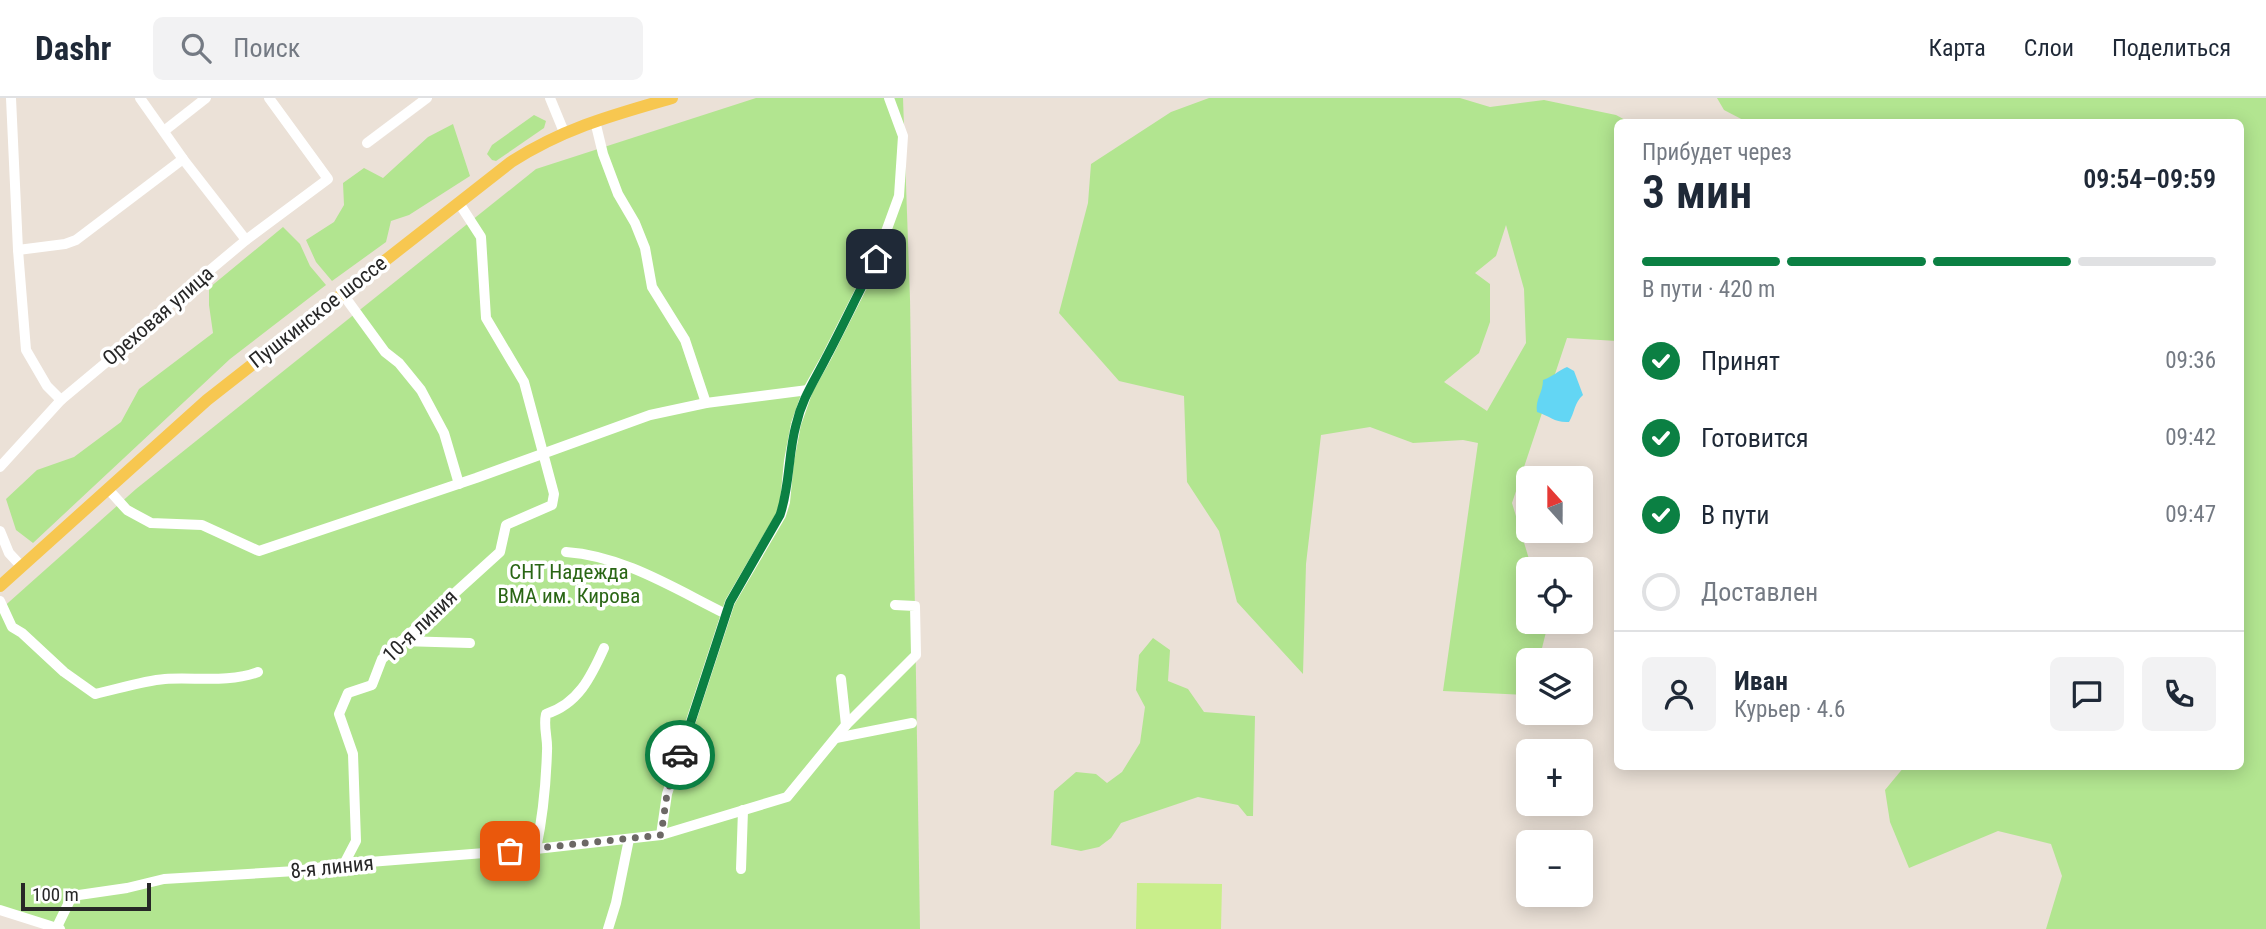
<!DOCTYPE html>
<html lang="ru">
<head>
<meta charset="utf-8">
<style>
  body { margin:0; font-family:"Roboto Condensed",sans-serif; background:#f2f2f3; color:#1f2937; height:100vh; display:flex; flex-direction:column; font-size:26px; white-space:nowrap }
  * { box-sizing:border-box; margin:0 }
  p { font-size:23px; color:#747a83 }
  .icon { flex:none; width:38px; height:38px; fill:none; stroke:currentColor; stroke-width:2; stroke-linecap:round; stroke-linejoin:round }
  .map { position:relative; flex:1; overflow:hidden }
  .side { position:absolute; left:1614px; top:21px; width:630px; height:651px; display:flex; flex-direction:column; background:#fff; border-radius:10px; box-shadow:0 4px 18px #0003 }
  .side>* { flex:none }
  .needle { width:46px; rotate:339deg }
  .controls { position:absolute; left:1516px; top:368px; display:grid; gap:14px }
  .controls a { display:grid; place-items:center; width:77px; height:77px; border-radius:10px; background:#fff; box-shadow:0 4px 18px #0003; font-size:35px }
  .scale { position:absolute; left:21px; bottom:18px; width:130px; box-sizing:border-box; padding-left:7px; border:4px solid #272727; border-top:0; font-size:19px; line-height:24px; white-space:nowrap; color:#272727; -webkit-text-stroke:5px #fff; paint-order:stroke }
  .pin { position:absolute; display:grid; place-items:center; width:60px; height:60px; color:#fff; margin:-30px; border-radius:14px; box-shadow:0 4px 10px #0006 }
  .courier { position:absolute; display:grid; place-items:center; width:70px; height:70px; margin:-35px; border:5px solid #0b8043; border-radius:50%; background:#fff; color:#222; box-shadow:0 2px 9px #0007 }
  .overview em { font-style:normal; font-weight:600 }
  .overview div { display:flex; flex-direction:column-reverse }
  .overview { display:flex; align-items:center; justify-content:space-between; height:119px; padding:0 28px }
  h1 { font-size:46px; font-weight:600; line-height:52px }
  .bar { display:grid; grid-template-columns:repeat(4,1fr); gap:10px 7px; align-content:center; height:84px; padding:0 28px }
  .bar i { height:9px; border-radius:5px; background:#e0e1e3 }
  .bar .current { background:#0b8043 }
  .bar p { grid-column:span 4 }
  .line { display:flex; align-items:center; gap:18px; padding:0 28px; border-top:2px solid #e0e1e3 }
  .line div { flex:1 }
  .round { display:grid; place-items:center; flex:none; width:74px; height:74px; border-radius:10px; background:#f2f2f3 }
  ol { padding:0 28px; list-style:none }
  li { display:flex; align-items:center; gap:21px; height:77px }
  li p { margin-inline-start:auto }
  li .icon { padding:7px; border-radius:50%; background:#0b8043; color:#fff; stroke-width:4 }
  li:last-child { color:#747a83 }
  li i { width:38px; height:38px; border:4px solid #e0e1e3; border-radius:50% }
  header { display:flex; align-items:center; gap:42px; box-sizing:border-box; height:98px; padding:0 35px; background:#fff; border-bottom:2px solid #e0e1e3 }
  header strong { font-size:33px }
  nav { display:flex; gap:38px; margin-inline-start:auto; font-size:24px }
  .search { width:490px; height:63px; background:#f2f2f3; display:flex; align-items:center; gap:18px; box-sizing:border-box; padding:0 24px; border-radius:10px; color:#747a83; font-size:26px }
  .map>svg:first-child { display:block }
  .green { fill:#b2e590; fill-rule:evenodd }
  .pitch { fill:#c9ee8b }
  .water { fill:#63d6f4 }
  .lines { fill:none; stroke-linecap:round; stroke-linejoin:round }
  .minor { stroke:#fff; stroke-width:10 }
  .major { stroke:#f7c750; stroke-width:12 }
  .done { stroke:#6c6865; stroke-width:7; stroke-dasharray:0 12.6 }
  .route { stroke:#0b8043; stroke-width:9 }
  .labels { text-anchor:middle; stroke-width:7; stroke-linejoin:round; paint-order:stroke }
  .street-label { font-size:21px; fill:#272727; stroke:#fff }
  .park-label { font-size:21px; fill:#2a6615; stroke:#fff }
</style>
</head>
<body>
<header>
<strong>Dashr</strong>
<div class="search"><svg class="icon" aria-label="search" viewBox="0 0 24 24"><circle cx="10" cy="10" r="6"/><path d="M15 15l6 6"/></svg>Поиск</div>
<nav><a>Карта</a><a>Слои</a><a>Поделиться</a></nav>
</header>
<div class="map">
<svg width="2266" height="831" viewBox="0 0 2266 831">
  <rect width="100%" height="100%" fill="#ebe1d7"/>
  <!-- green -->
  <g class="green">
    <polygon points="756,0 903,0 910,201 920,831 66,831 0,811 0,512 136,391 536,71"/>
    <path d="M1209,0H1460L1490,9L1544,2L1616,17L1629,24H1617V243L1567,240L1512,405L1532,471H1528V523H1547L1548,526L1539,562H1528V597L1443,593L1478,345L1463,342L1413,345L1370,329L1321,337L1306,466L1303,576L1237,504L1219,433L1187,384L1184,298L1119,283L1059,215L1088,105L1091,66L1171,14ZM1506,127L1524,191L1526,245L1487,313L1444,284L1479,255L1490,224V186L1475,175L1496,158Z"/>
    <polygon points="1717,0 2266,0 2266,831 2046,831 2062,778 2051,746 1998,733 1909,770 1890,724 1885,692 1904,669 2240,668 2240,24 1747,24 1724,12"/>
    <polygon points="534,17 546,23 544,30 496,63 492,62 487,56 492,47"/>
    <polygon points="453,26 470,78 409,117 391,123 386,144 332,183 316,164 306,142 334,124 344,107 343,85 364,70 383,80 428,39"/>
    <polygon points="283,129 300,146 310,168 326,187 230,261 33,445 16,432 6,401 37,372 74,359 121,324 139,291 213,235 209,207 209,190"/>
    <polygon points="1153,540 1170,552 1168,583 1188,591 1204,614 1255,618 1253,718 1247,718 1238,707 1198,699 1121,725 1111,740 1099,749 1081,753 1051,747 1054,693 1076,674 1096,676 1107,685 1122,674 1140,645 1145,609 1136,592 1139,557"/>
  </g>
  <!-- pitch -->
  <polygon class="pitch" points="1137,785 1222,786 1221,831 1136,831"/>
  <!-- water -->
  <path class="water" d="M1567,269L1574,273L1583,297C1574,305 1575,314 1569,324C1555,325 1550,318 1537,314C1535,301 1543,295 1543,282C1552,279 1558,273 1567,269Z"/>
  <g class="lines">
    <!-- minor -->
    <g class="minor">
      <polyline points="11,0 18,152 26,252 47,288 61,302"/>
      <polyline points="140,0 183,61 246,142"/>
      <polyline points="550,0 564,34"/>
      <polyline points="595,23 603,56 618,96 635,125 645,150 652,189 685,242 706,305"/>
      <polyline points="164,33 206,0"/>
      <polyline points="367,45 427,0"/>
      <polyline points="18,152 65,146 76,142 183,61"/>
      <polyline points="342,195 385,254 399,265 421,292 444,335 459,386"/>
      <polyline points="0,369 61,302 121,252 160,214 246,142 328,81 269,0"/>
      <polyline points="108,391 127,412 151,425 202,427 259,453 476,380 650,317 706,305 808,292"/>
      <polyline points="0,433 9,455 22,469"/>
      <path d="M566,454C624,458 675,491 726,516"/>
      <path d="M0,503L12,529L22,535L64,574L95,596C118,591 142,583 165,581C195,579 229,585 258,574"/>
      <polyline points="401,543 470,545"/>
      <polyline points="841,581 846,627"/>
      <polyline points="836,640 912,625"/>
      <polyline points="661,737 787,699 846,627 916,557 915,508 895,507"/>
      <path d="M536,751C543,718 546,687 547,653C548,640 543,629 546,616C578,606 591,579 604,550"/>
      <polyline points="344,766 356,743 353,656 339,616 348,595 372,587 382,561 500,454 506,427 552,407 554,396 524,284 486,220 481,139 459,105"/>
      <polyline points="741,771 743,712"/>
      <polyline points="0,812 60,831"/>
      <polyline points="56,831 72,798 127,790 164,781 296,773 344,766 536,751 661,737 667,696 730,504 781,417 785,404 789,363 796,326 808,292 826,260 876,161 899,98 903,38 889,0"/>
      <polyline points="608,831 616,805 629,741"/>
    </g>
    <!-- major -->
    <path class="major" d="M0,488L207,302L511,64C564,30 613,17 672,0"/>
  </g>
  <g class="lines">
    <!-- done -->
    <polyline class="done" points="510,753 661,737 667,696 680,657"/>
    <!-- route -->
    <path class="route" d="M680,657L730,504L780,417C790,388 788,356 796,327C802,300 815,282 827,258C844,226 859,193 876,161"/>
  </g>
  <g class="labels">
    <!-- street labels -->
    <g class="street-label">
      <text transform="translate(318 214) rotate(-38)" y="7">Пушкинское шоссе</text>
      <text transform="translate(158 218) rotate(-41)" y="7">Ореховая улица</text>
      <text transform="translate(420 528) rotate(-44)" y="7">10-я линия</text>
      <text transform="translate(332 769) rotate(-6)" y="7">8-я линия</text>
    </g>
    <!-- park labels -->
    <g class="park-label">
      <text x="569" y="481">СНТ Надежда<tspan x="569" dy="24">ВМА им. Кирова</tspan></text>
    </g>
  </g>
</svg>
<div class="controls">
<a><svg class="needle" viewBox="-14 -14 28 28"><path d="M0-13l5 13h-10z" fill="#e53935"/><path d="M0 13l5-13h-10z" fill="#747a83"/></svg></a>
<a><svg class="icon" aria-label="locate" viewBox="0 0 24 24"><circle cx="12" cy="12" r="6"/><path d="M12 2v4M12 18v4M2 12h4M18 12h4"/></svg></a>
<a><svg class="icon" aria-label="layers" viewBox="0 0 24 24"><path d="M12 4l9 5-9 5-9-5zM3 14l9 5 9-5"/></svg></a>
<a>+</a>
<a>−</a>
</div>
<div class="scale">100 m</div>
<div class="pin" style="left:510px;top:753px;background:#ea580c"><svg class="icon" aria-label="bag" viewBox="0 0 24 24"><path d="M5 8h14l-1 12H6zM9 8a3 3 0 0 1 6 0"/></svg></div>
<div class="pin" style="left:876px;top:161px;background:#1f2937"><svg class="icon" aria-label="home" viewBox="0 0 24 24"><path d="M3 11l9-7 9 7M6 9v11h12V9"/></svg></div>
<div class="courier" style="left:680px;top:657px"><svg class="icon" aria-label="car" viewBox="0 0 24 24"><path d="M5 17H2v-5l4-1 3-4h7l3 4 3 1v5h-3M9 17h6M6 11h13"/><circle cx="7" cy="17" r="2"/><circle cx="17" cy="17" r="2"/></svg></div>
<section class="side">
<div class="overview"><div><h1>3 мин</h1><p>Прибудет через</p></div><em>09:54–09:59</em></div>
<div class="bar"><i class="current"></i><i class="current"></i><i class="current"></i><i></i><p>В пути · 420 m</p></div>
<ol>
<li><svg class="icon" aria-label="check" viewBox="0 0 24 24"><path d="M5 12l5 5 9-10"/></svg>Принят<p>09:36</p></li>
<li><svg class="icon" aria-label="check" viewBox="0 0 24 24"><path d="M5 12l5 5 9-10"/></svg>Готовится<p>09:42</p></li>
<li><svg class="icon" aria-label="check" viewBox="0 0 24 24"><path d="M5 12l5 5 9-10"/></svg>В пути<p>09:47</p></li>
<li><i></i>Доставлен</li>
</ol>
<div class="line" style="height:126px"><a class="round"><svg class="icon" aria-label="person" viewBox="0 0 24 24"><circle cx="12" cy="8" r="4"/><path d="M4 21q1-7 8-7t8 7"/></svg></a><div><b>Иван</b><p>Курьер · 4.6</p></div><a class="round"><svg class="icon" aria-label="chat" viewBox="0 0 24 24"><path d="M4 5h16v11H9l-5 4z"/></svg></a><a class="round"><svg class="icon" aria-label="phone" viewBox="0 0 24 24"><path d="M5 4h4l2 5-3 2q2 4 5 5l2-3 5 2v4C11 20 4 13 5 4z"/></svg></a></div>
</section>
</div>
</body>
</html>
